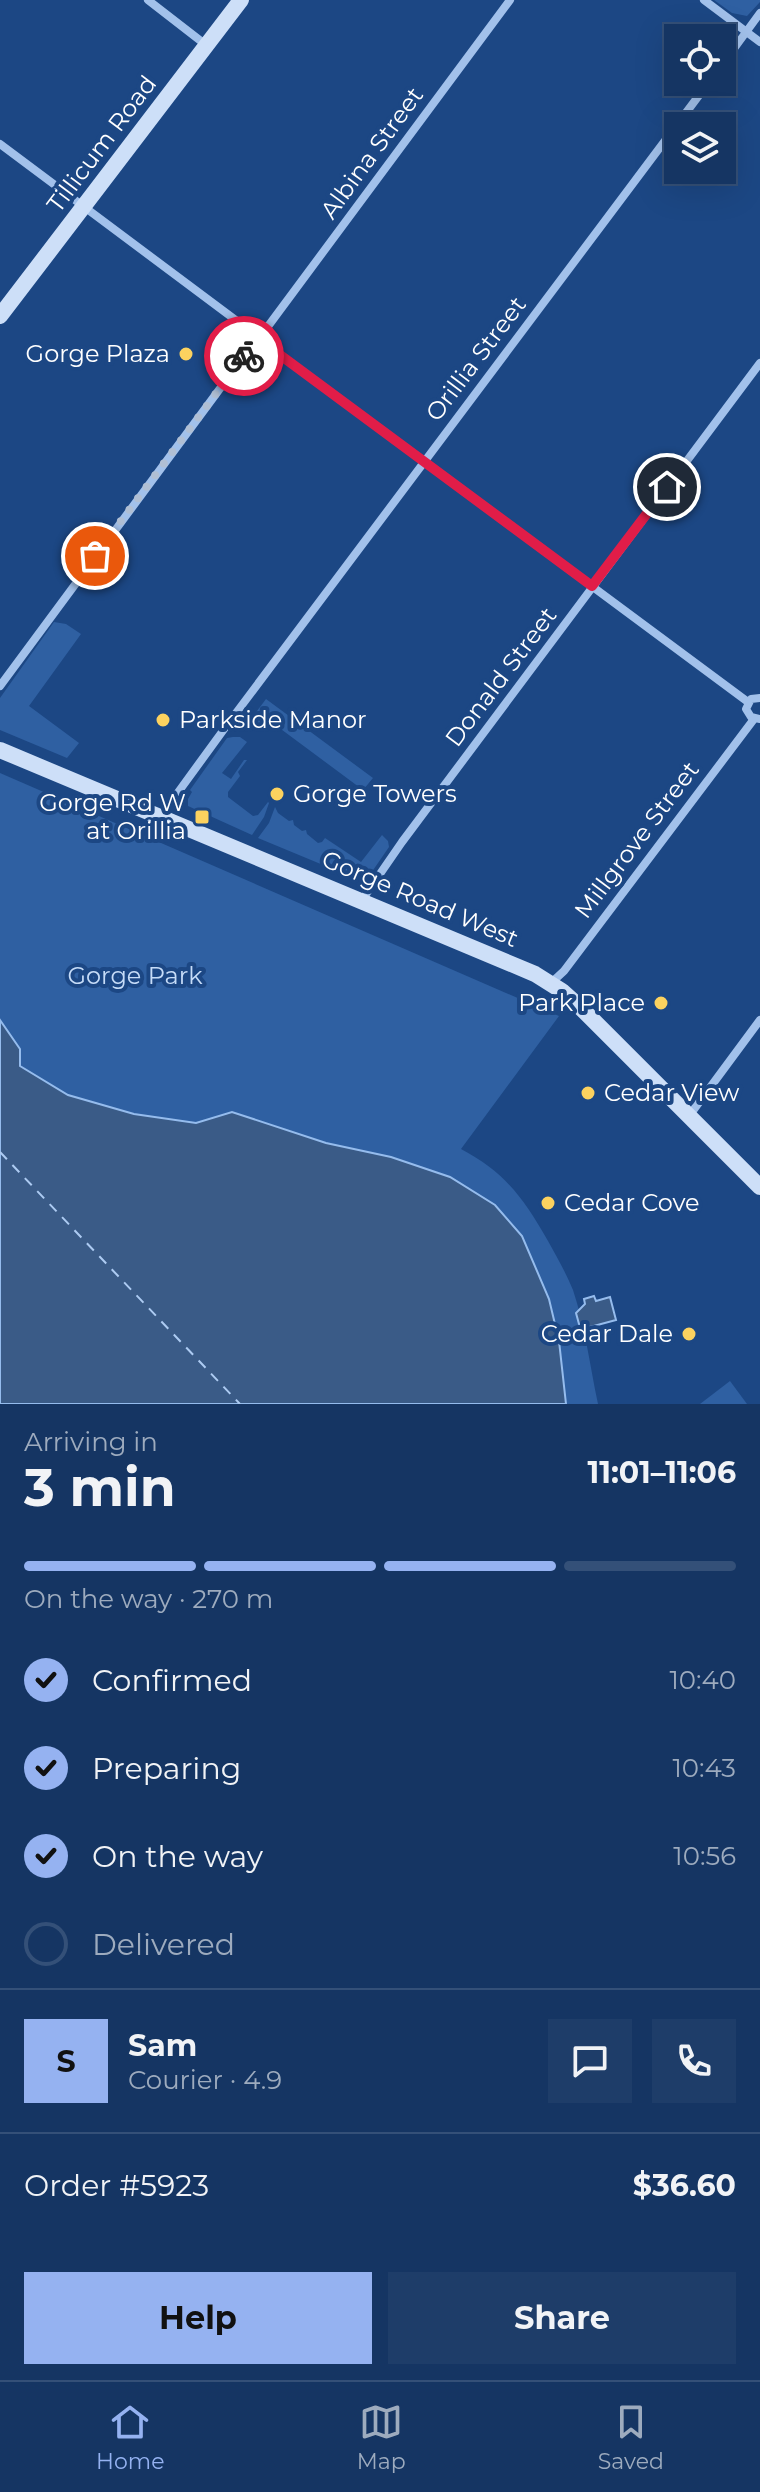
<!DOCTYPE html>
<html lang="en">
<head>
<meta charset="utf-8">
<style>
  body { margin:0; font-family:Montserrat,sans-serif; background:#1e3d69; color:#f1f3f6; height:100vh; display:flex; flex-direction:column; font-size:30px; white-space:nowrap }
  * { box-sizing:border-box; margin:0 }
  p { font-size:26px; color:#9dabbe }
  .icon { flex:none; width:44px; height:44px; fill:none; stroke:currentColor; stroke-width:2; stroke-linecap:round; stroke-linejoin:round }
  .map { position:relative; height:1404px; overflow:hidden }
  .details { display:flex; flex-direction:column; background:#153563; flex:1 }
  .details>* { flex:none }
  .buttons { position:absolute; left:664px; top:24px; display:grid; gap:16px }
  .buttons a { display:grid; place-items:center; width:72px; height:72px; border-radius:0px; background:#153563; box-shadow:0 8px 32px #0002,0 0 0 2px #345078; font-size:40px }
  .pin { position:absolute; display:grid; place-items:center; width:68px; height:68px; color:#fff; margin:-34px; border:4px solid #fff; border-radius:50%; box-shadow:0 2px 8px #0007 }
  .courier { position:absolute; display:grid; place-items:center; width:80px; height:80px; margin:-40px; border:6px solid #e11d48; border-radius:50%; background:#fff; color:#222; box-shadow:0 2px 10px #0007 }
  .headline em { font-style:normal; font-weight:700 }
  .headline div { display:flex; flex-direction:column-reverse }
  .headline { display:flex; align-items:center; justify-content:space-between; height:136px; padding:0 24px }
  h1 { font-size:52px; font-weight:700; line-height:60px }
  .bar { display:grid; grid-template-columns:repeat(4,1fr); gap:12px 8px; align-content:center; height:96px; padding:0 24px }
  .bar i { height:10px; border-radius:6px; background:#345078 }
  .bar .current { background:#95b2f1 }
  .bar p { grid-column:span 4 }
  .line { display:flex; align-items:center; gap:20px; padding:0 24px; border-top:2px solid #345078 }
  .line div { flex:1 }
  .round { display:grid; place-items:center; flex:none; width:84px; height:84px; border-radius:0px; background:#1e3d69 }
  ol { padding:0 24px; list-style:none }
  li { display:flex; align-items:center; gap:24px; height:88px }
  li p { margin-inline-start:auto }
  li .icon { padding:8px; border-radius:50%; background:#95b2f1; color:#111; stroke-width:4 }
  li:last-child { color:#9dabbe }
  li i { width:44px; height:44px; border:4px solid #345078; border-radius:50% }
  .primary-button { display:flex; gap:16px; margin-top:auto; padding:16px 24px }
  .primary-button a { flex:1; height:92px; border-radius:0px; background:#95b2f1; color:#111; font-size:32px; font-weight:700; line-height:92px; text-align:center }
  .primary-button a+a { background:#1e3d69; color:#f1f3f6 }
  .menu { display:flex; justify-content:space-around; align-items:center; height:112px; border-top:2px solid #345078; background:#153563; font-size:22px; color:#9dabbe }
  .menu a { display:grid; justify-items:center; gap:4px }
  .menu .current { color:#95b2f1 }
  .map>svg:first-child { display:block }
  .green { fill:#2f60a2 }
  .water { fill:#3a5b87; stroke:#95bced; stroke-width:2 }
  .lines { fill:none; stroke-linecap:round; stroke-linejoin:round }
  .ferry { stroke:#adcbf2; stroke-width:2; stroke-dasharray:10 8; stroke-linecap:butt }
  .street { stroke:#a2c1eb; stroke-width:8 }
  .secondary { stroke:#cddff8; stroke-width:16 }
  .done { stroke:#b0bfd4; stroke-width:8; stroke-dasharray:0 14.4 }
  .route { stroke:#e11d48; stroke-width:10 }
  .poi-dot { fill:#fcd25f; stroke:#1c4784; stroke-width:3 }
  .labels { text-anchor:middle; stroke-width:8; stroke-linejoin:round; paint-order:stroke }
  .street-label { font-size:24px; fill:#fff; stroke:#1c4784 }
  .poi-label { font-size:24px; fill:#fff; stroke:#1c4784; text-anchor:end }
  .park-label { font-size:24px; fill:#c6dcf8; stroke:#1c4784 }
</style>
</head>
<body>
<div class="map">
<svg width="760" height="1404" viewBox="0 0 760 1404">
  <rect width="100%" height="100%" fill="#1c4784"/>
  <!-- green -->
  <g class="green">
    <polygon points="714,0 760,0 760,2 747,16 732,13"/>
    <polygon points="54,622 66,624 81,634 29,706 79,743 67,758 0,730 0,698"/>
    <polygon points="266,699 373,778 363,790 266,718 258,728 255,728 251,719"/>
    <polygon points="233,737 240,737 247,742 222,773 231,779 244,760 247,760 238,772 240,776 228,792 228,797 253,816 258,815 268,802 269,803 264,817 252,835 188,806 188,799 192,792 190,790 227,738"/>
    <path d="M0,773L559,1016L461,1149C505,1172 524,1199 548,1241C557,1257 566,1273 573,1290C585,1326 590,1366 598,1404H566L559,1341L549,1299L522,1236L391,1157L326,1143L232,1112L196,1123L134,1114L68,1095L20,1066L0,1020Z"/>
    <polygon points="275,807 278,813 289,821 293,820 294,825 302,831 306,830 307,834 318,843 322,842 325,838 361,862 382,835 388,841 389,847 367,879 364,875 352,877 258,838 269,823"/>
    <polygon points="730,1381 747,1404 700,1404"/>
  </g>
  <!-- water -->
  <g class="water">
    <polygon points="0,1020 20,1049 20,1066 68,1095 134,1114 196,1123 232,1112 326,1143 391,1157 450,1177 495,1205 522,1236 549,1299 559,1341 566,1404 0,1404"/>
    <polygon points="594,1296 596,1301 610,1297 616,1320 590,1327 579,1324 576,1313 585,1304 584,1299"/>
  </g>
  <g class="lines">
    <!-- ferry -->
    <polyline class="ferry" points="0,1152 240,1404"/>
    <!-- street -->
    <g class="street">
      <polyline points="148,0 206,45"/>
      <polyline points="704,0 760,42"/>
      <polyline points="722,65 760,13"/>
      <polyline points="0,144 249,330"/>
      <circle cx="258" cy="338" r="13"/>
      <polyline points="266,329 510,0"/>
      <polyline points="268,346 748,702"/>
      <polyline points="0,686 250,348"/>
      <polyline points="760,698 751,699 746,709 751,717 760,719"/>
      <polyline points="163,817 171,802 230,721 709,82"/>
      <polyline points="362,900 402,842 760,363"/>
      <polyline points="551,983 564,971 754,719"/>
      <polyline points="689,1116 760,1020"/>
    </g>
    <!-- secondary -->
    <g class="secondary">
      <polyline points="0,316 241,0"/>
      <polyline points="0,750 535,974 562,991 582,1009 760,1187"/>
    </g>
  </g>
  <g class="lines">
    <!-- done -->
    <polyline class="done" points="95,556 244,356"/>
    <!-- route -->
    <polyline class="route" points="244,356 250,348 260,351 268,346 592,586 667,487"/>
  </g>
  <!-- markers -->
  <g class="poi-dot">
    <circle cx="186" cy="354" r="8"/>
    <circle cx="163" cy="720" r="8"/>
    <circle cx="277" cy="794" r="8"/>
    <rect x="194" y="809" width="16" height="16" rx="4"/>
    <circle cx="661" cy="1003" r="8"/>
    <circle cx="588" cy="1093" r="8"/>
    <circle cx="548" cy="1203" r="8"/>
    <circle cx="689" cy="1334" r="8"/>
  </g>
  <g class="labels">
    <!-- street labels -->
    <g class="street-label">
      <text transform="translate(102 144) rotate(-53)" y="8">Tillicum Road</text>
      <text transform="translate(372 153) rotate(-54)" y="8">Albina Street</text>
      <text transform="translate(476 359) rotate(-53)" y="8">Orillia Street</text>
      <text transform="translate(501 677) rotate(-53)" y="8">Donald Street</text>
      <text transform="translate(637 840) rotate(-53)" y="8">Millgrove Street</text>
      <text transform="translate(420 899) rotate(23)" y="8">Gorge Road West</text>
    </g>
    <!-- poi labels -->
    <g class="poi-label">
      <text x="170" y="362">Gorge Plaza</text>
      <text x="179" y="728" text-anchor="start">Parkside Manor</text>
      <text x="293" y="802" text-anchor="start">Gorge Towers</text>
      <text x="186" y="811">Gorge Rd W<tspan x="186" dy="28">at Orillia</tspan></text>
      <text x="645" y="1011">Park Place</text>
      <text x="604" y="1101" text-anchor="start">Cedar View</text>
      <text x="564" y="1211" text-anchor="start">Cedar Cove</text>
      <text x="673" y="1342">Cedar Dale</text>
    </g>
    <!-- park labels -->
    <g class="park-label">
      <text x="135" y="984">Gorge Park</text>
    </g>
  </g>
</svg>
<div class="buttons">
<a><svg class="icon" aria-label="locate" viewBox="0 0 24 24"><circle cx="12" cy="12" r="6"/><path d="M12 2v4M12 18v4M2 12h4M18 12h4"/></svg></a>
<a><svg class="icon" aria-label="layers" viewBox="0 0 24 24"><path d="M12 4l9 5-9 5-9-5zM3 14l9 5 9-5"/></svg></a>
</div>
<div class="pin" style="left:95px;top:556px;background:#ea580c"><svg class="icon" aria-label="bag" viewBox="0 0 24 24"><path d="M5 8h14l-1 12H6zM9 8a3 3 0 0 1 6 0"/></svg></div>
<div class="pin" style="left:667px;top:487px;background:#1f2937"><svg class="icon" aria-label="home" viewBox="0 0 24 24"><path d="M3 11l9-7 9 7M6 9v11h12V9"/></svg></div>
<div class="courier" style="left:244px;top:356px"><svg class="icon" aria-label="bike" viewBox="0 0 24 24"><circle cx="6" cy="16" r="4"/><circle cx="18" cy="16" r="4"/><path d="M6 16l4-8h5l3 8M10 8l3 8H6M13 5h3"/></svg></div>
</div>
<section class="details">
<div class="headline"><div><h1>3 min</h1><p>Arriving in</p></div><em>11:01–11:06</em></div>
<div class="bar"><i class="current"></i><i class="current"></i><i class="current"></i><i></i><p>On the way · 270 m</p></div>
<ol>
<li><svg class="icon" aria-label="check" viewBox="0 0 24 24"><path d="M5 12l5 5 9-10"/></svg>Confirmed<p>10:40</p></li>
<li><svg class="icon" aria-label="check" viewBox="0 0 24 24"><path d="M5 12l5 5 9-10"/></svg>Preparing<p>10:43</p></li>
<li><svg class="icon" aria-label="check" viewBox="0 0 24 24"><path d="M5 12l5 5 9-10"/></svg>On the way<p>10:56</p></li>
<li><i></i>Delivered</li>
</ol>
<div class="line" style="height:144px"><b class="round" style="background:#95b2f1;color:#111">S</b><div><b>Sam</b><p>Courier · 4.9</p></div><a class="round"><svg class="icon" aria-label="chat" viewBox="0 0 24 24"><path d="M4 5h16v11H9l-5 4z"/></svg></a><a class="round"><svg class="icon" aria-label="phone" viewBox="0 0 24 24"><path d="M5 4h4l2 5-3 2q2 4 5 5l2-3 5 2v4C11 20 4 13 5 4z"/></svg></a></div>
<div class="line" style="height:104px"><div>Order #5923</div><b>$36.60</b></div>
<div class="primary-button"><a>Help</a><a>Share</a></div>
</section>
<nav class="menu">
<a class="current"><svg class="icon" aria-label="home" viewBox="0 0 24 24"><path d="M3 11l9-7 9 7M6 9v11h12V9"/></svg>Home</a>
<a><svg class="icon" aria-label="map" viewBox="0 0 24 24"><path d="M3 6l6-2 6 2 6-2v14l-6 2-6-2-6 2zM9 4v14M15 6v14"/></svg>Map</a>
<a><svg class="icon" aria-label="saved" viewBox="0 0 24 24"><path d="M7 4h10v16l-5-4-5 4z"/></svg>Saved</a>
</nav>
</body>
</html>
